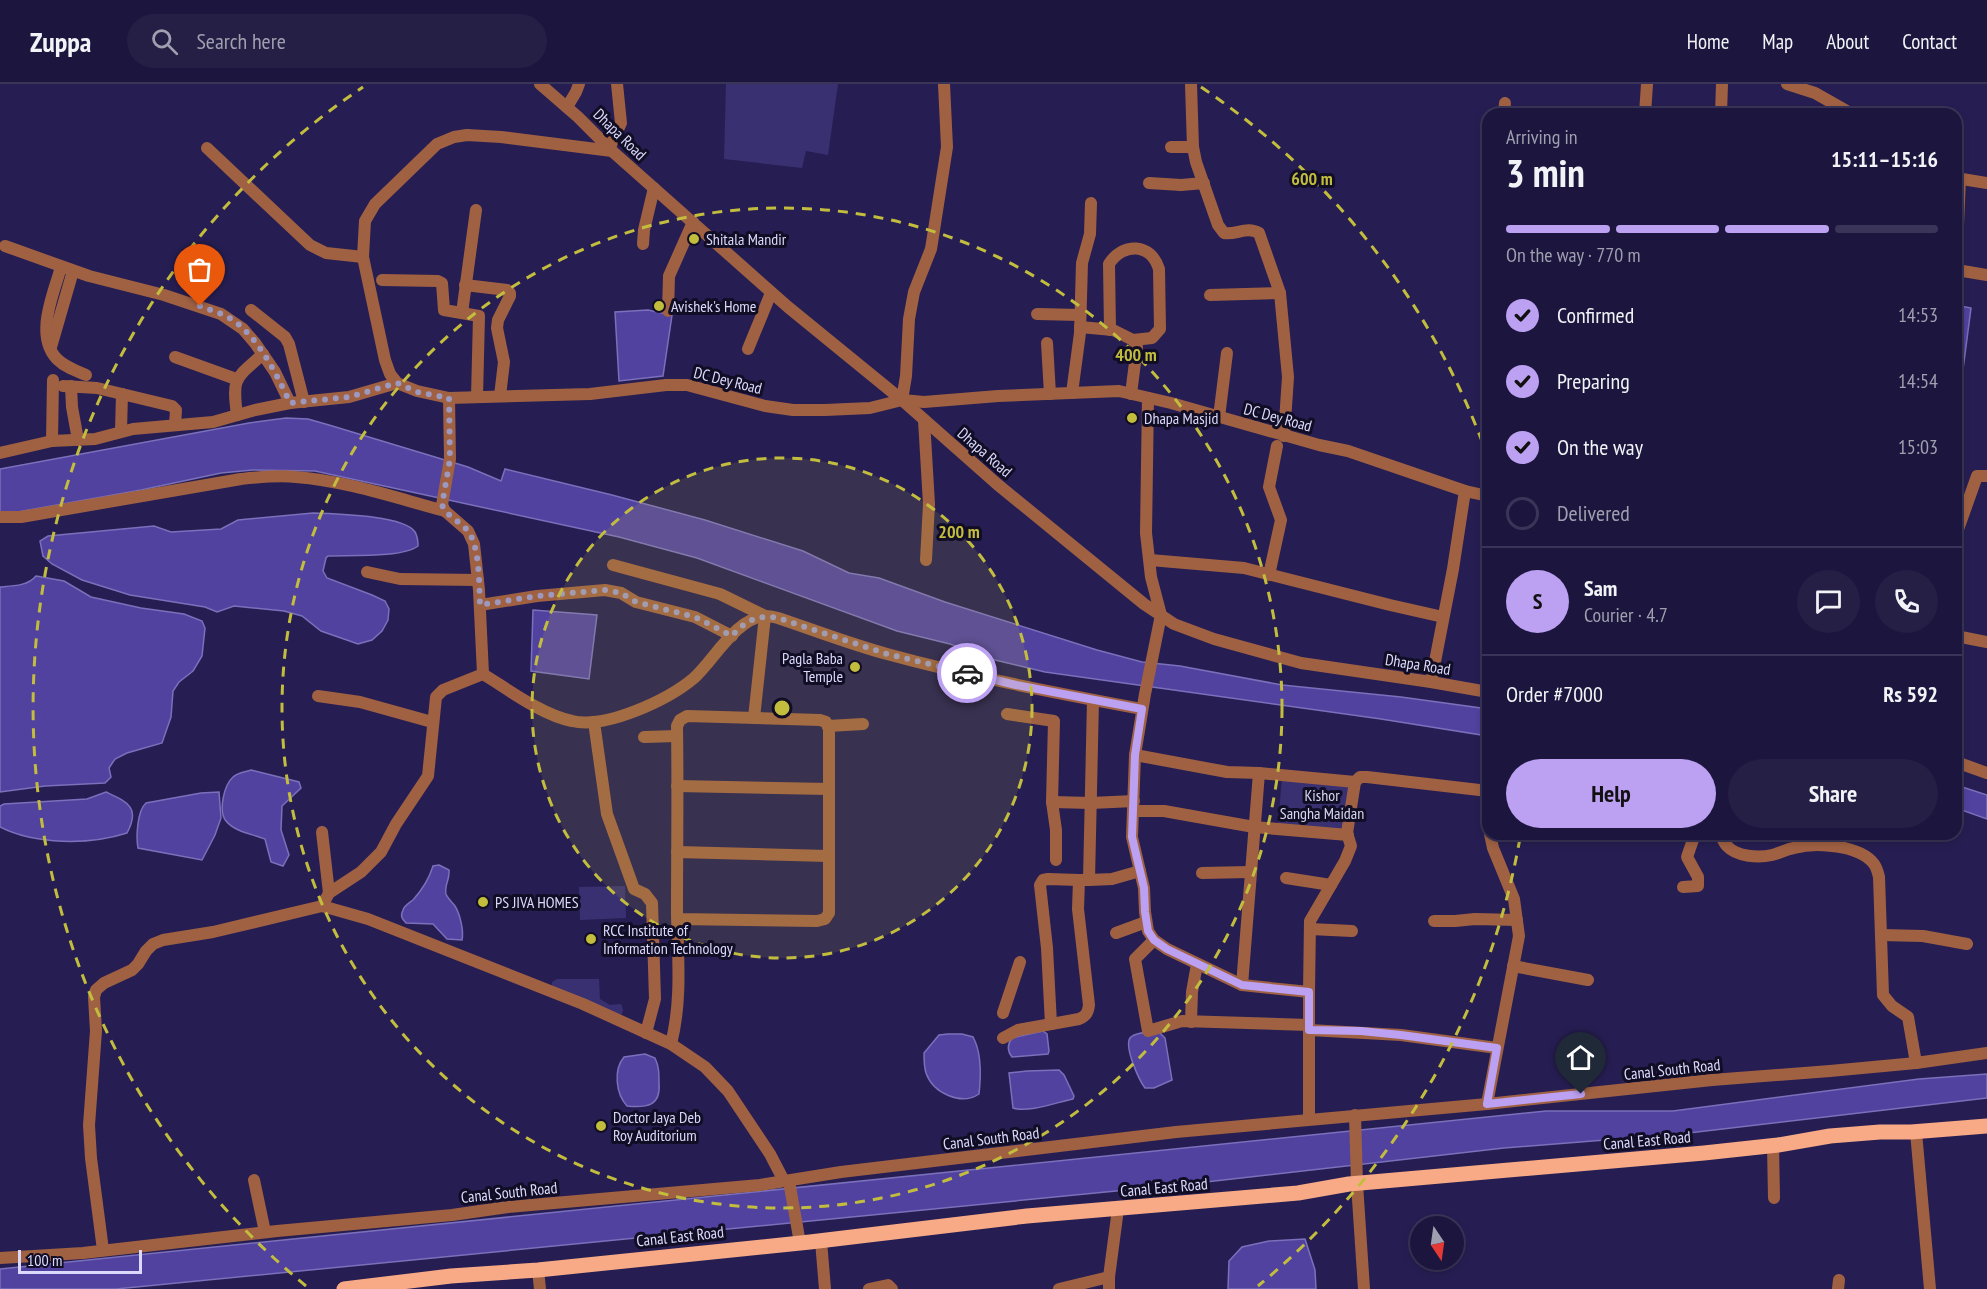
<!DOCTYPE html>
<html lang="en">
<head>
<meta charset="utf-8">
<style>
  body { margin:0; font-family:"PT Sans Narrow",sans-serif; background:#251f45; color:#f1f3f6; height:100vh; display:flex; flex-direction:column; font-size:22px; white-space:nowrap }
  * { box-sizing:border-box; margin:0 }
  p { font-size:20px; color:#a09fb0 }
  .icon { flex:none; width:33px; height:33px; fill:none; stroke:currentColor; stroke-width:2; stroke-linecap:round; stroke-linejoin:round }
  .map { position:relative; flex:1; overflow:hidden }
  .drawer { position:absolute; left:1482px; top:24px; width:480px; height:732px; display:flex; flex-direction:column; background:#1c163e; border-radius:18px; box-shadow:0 3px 9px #0003,0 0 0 2px #3a3558 }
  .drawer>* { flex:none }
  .needle { width:39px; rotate:167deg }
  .fabs { position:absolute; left:1410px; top:1132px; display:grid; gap:12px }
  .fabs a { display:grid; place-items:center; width:54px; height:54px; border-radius:50%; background:#1c163e; box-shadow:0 3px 9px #0003,0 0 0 2px #3a3558; font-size:30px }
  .scale { position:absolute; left:18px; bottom:15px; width:124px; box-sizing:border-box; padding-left:6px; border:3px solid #dbdafc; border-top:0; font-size:16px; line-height:21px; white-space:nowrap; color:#dbdafc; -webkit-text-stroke:4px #100d24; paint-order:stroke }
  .pin { position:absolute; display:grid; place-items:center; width:51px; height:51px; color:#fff; margin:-62px -26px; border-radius:50% 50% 50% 0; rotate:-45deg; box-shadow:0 0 6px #0007 }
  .pin .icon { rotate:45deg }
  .courier { position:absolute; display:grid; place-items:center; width:60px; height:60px; margin:-30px; border:4px solid #bca0f2; border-radius:50%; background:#fff; color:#222; box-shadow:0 2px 8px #0007 }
  .overview em { font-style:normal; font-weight:700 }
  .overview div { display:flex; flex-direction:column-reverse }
  .overview { display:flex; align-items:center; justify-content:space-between; height:102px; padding:0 24px }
  h1 { font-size:39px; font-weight:700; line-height:45px }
  .bar { display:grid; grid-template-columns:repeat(4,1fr); gap:9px 6px; align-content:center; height:72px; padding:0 24px }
  .bar i { height:8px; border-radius:4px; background:#3a3558 }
  .bar .selected { background:#bca0f2 }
  .bar p { grid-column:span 4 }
  .line { display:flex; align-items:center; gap:15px; padding:0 24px; border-top:2px solid #3a3558 }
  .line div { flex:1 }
  .round { display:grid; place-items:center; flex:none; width:63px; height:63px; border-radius:32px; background:#251f45 }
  ol { padding:0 24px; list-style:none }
  li { display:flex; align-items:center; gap:18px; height:66px }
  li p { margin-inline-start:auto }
  li .icon { padding:6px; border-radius:50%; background:#bca0f2; color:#111; stroke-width:4 }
  li:last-child { color:#a09fb0 }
  li i { width:33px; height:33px; border:3px solid #3a3558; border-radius:50% }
  .button { display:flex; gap:12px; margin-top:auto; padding:12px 24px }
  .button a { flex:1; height:69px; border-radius:36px; background:#bca0f2; color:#111; font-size:24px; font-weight:700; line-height:69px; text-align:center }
  .button a+a { background:#251f45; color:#f1f3f6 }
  header { display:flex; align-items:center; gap:36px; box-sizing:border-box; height:84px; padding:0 30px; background:#1c163e; border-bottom:2px solid #3a3558 }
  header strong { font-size:28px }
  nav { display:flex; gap:33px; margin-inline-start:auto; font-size:21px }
  .search { width:420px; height:54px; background:#251f45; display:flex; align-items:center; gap:15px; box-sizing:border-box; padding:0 21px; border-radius:33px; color:#a09fb0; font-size:22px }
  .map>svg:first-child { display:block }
  .green { fill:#393071 }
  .water { fill:#51429f; stroke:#7a70bb; stroke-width:1.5 }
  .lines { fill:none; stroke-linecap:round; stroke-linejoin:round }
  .minor { stroke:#a06143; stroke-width:12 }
  .major { stroke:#f7aa85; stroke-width:15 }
  .done { stroke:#9c98c0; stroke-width:6; stroke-dasharray:0 10.8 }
  .route { stroke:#bca0f2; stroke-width:8 }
  .ring { fill:none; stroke:#c3bd3e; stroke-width:3; stroke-dasharray:10 8 }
  .poi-dot { fill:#c3bd3e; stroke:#100d24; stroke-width:2 }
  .labels { text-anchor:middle; stroke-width:6; stroke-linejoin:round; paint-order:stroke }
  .street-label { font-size:16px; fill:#dbdafc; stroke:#100d24 }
  .poi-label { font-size:16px; fill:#dbdafc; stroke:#100d24; text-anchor:start }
  .park-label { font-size:16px; fill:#d9d8f2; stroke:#100d24 }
  .centre { fill:#c3bd3e; stroke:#100d24; stroke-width:3 }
  .ring-label { font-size:18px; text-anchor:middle; font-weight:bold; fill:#c3bd3e; stroke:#100d24; stroke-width:6; stroke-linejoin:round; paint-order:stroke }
</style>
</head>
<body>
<header>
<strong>Zuppa</strong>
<div class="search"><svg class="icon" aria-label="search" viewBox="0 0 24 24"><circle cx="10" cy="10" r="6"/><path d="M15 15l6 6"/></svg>Search here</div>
<nav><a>Home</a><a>Map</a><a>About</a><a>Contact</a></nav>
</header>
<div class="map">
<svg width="1987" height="1205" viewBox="0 0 1987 1205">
  <rect width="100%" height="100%" fill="#261e52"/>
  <!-- green -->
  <g class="green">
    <polygon points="726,0 838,0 828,71 806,67 802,84 724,75"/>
    <polygon points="1282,693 1354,698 1346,749 1278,742"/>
    <polygon points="625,802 626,834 580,836 579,803"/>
    <polygon points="557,895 599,895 600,915 610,921 621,920 623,926 622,930 617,932 552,903 552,898"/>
  </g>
  <!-- water -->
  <g class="water">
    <polygon points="1956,221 1971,224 1959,316 1956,316"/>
    <polygon points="648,226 672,231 663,292 619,297 615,228"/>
    <polygon points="286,334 308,335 329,341 468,383 501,397 505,385 612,411 705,436 803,467 849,489 879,494 945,518 1097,566 1142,578 1180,582 1282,601 1401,613 1488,625 1488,652 1381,635 1045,588 995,576 950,560 897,547 697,474 619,453 315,387 253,386 221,389 141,406 12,429 0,429 0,385 249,339"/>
    <path d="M313,429C335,430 404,431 415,448C418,453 418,457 418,462C402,474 350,471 328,472L326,474L323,487L327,494L372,511L385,517L389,525L388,536L382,547L372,556L358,560L321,547L302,532L284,527L234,522L217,528L205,523L130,511L82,496L52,480L43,472L40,457L48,452L154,442L171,448L221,445L238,436Z"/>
    <path d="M36,492L64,497L91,513L141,524L184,530L202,537L205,544L202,572L193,587L179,598L173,607L171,633L162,659L127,669L115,675L109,684L111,693L105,699L45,702L0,708V503C12,502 28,502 36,492Z"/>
    <polygon points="533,526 597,531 589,595 531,587"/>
    <path d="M251,686L299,698L301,704L282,722L281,746L289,771L283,782L271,778L265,755C252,750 235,748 226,737C218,727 224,701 233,693C237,689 245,688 251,686Z"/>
    <polygon points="1956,701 1987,711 1987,735 1956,724"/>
    <path d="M106,708C127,718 141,723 127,749C90,761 35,761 0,743V722L4,720L87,715Z"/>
    <path d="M219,708L221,734L215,751L202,776L138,764C136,753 137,727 146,719L201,709Z"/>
    <path d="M439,781L449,786C450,795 444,802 446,810C448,815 452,818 455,822C460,830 464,847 462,856L447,855L433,840L406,839C402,835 400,832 403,826C404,822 409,819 413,816C422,806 429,795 433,782Z"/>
    <path d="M1043,947L1047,950L1049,967L1048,970L1012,973C1007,967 1007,961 1012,954Z"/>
    <path d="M1158,947L1165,954L1172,996L1154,1004H1145C1139,996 1124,963 1130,954C1135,948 1150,948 1158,947Z"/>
    <path d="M948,950H962L973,953C982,969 981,992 979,1010C961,1022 933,1009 926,989C924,983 924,975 924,969L939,951Z"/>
    <path d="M645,970L655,974C659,982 659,990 659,999C661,1022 647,1024 627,1022C616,1010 613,986 624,973Z"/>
    <path d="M1059,986L1064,991L1074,1012L1073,1015C1058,1018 1028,1029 1013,1024L1009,989L1027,987Z"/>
    <polygon points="1987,990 1987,1014 1680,1050 1504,1064 1188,1100 116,1205 0,1205 0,1185 1546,1027 1673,1027 1919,995"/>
    <polygon points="1305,1155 1315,1186 1316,1205 1228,1205 1229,1177 1242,1163 1269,1157"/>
  </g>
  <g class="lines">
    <!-- minor -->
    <g class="minor">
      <polyline points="540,0 578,33 612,67 788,223 902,316 997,400 1144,520 1174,540 1214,555 1301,579 1431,598 1488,608"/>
      <path d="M1191,0L1193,63L1196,78L1218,141L1224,149C1236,151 1247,142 1259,149L1280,209L1288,293L1284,352"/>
      <polyline points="1787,0 1815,9 1852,30"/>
      <polyline points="567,23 576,8 579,0"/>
      <polyline points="1504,30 1505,19"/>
      <polyline points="1645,30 1647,0"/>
      <polyline points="1721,30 1722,0"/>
      <polyline points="1171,63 1193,63"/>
      <polyline points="207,64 310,161 326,169 363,173"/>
      <polyline points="609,65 621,39 617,0"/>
      <polyline points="612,67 501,53 467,51 454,53 437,60 375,120 365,137 363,173 385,276 390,290 397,299 417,307 449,314 590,310 666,301 687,301 765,322 793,326 825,326 870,324 902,316 924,318 998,312 1119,307 1171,319 1319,361 1348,367 1465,407 1488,412"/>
      <polyline points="1956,94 1987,99"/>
      <polyline points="1149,99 1181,101 1204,99"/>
      <polyline points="643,160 644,146 654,104"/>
      <polyline points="5,162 89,192 164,211 221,230 243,245 255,259 275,288 290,319"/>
      <path d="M61,183C54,209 34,251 57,275C65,283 76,287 86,291"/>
      <polyline points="1957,186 1987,191"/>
      <polyline points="1956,189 1960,94"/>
      <polyline points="382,196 438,197 442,199 444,226 479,232 477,313"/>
      <polyline points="465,201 507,206 510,209 510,212 498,236 497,244 504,278 500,312"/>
      <polyline points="1210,211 1280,209"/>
      <polyline points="251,226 285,253 289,260 304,318"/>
      <polyline points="668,227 669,192 693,138"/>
      <polyline points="462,229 476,126"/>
      <polyline points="1037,230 1080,231"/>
      <polyline points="1080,243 1113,246 1133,256 1137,263 1131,310"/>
      <path d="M1110,246L1109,180C1123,158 1151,159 1159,185L1160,245L1152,254L1133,256"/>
      <polyline points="1047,259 1050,310"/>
      <polyline points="51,263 73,187"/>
      <polyline points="748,265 771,209"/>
      <polyline points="175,273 236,295"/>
      <polyline points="63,302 97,304 172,322 176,326 175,341"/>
      <polyline points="71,302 72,323 78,356"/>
      <polyline points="1072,309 1080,249 1082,179 1090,150 1091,119"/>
      <polyline points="1148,314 1146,449 1151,493 1161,531 1145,610 1135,671 1132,753 1144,804 1145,828 1148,847 1154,856 1167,865 1242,901 1309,908 1309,1035"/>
      <polyline points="902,316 906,292 909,235 914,208 931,165 947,63 944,0"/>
      <path d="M237,331C232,293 235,295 263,270"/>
      <polyline points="1219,333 1227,269"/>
      <polyline points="924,336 929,420 926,476"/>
      <polyline points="121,347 122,310"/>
      <polyline points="52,357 53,296"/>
      <polyline points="0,369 52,357 95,355 133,345 213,338 255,326 290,319 349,313 397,299"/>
      <path d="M0,433H21L241,395C260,393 278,391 296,393C347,397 396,414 445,427"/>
      <polyline points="1956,451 1977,392 1987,392"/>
      <polyline points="1150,476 1244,484 1390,521 1443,533"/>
      <polyline points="613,481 720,510 765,532 754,634"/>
      <polyline points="367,488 400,495 478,496"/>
      <polyline points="1269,491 1281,436 1269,403 1277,362"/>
      <polyline points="480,521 537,512 605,506 621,509 636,518 695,533 732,552"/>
      <polyline points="1956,552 1987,558"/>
      <path d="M483,590C509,606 542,631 572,637C606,645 668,616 694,594C714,576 736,534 765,532C769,532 774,533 778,534C814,546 850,560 887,570C971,593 1057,609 1142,625"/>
      <polyline points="1431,598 1453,485 1465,407"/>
      <polyline points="318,612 360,618 432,638"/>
      <polyline points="1007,630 1054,637 1052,718 1056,746 1056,776"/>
      <polyline points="594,638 607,730 634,805 645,810 652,819 655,915 646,949"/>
      <polyline points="828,642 863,640"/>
      <polyline points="644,653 677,652"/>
      <polyline points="1135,671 1227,688 1259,689 1355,698"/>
      <polyline points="1956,678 1987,689"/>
      <polyline points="677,702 829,705"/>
      <polyline points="1052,718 1091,719 1134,717"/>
      <polyline points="1133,727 1164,727 1254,743 1348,751"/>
      <polyline points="322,748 329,809"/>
      <path d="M1720,750C1722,754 1724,759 1727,762C1737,773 1759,774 1772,771C1780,769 1787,765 1794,764C1816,758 1860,761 1874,780C1877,784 1878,789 1879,793L1883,911L1892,922L1908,933L1916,979"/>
      <polyline points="677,768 828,772"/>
      <polyline points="1202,789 1250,788"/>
      <polyline points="1286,794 1331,801"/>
      <polyline points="1089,796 1112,795 1140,787"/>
      <polyline points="1683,803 1698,802 1698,793 1687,773 1695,750"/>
      <polyline points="322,822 329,809 361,788 381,768 396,740 428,692 436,613 443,606 483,590 479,506 474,460 468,447 445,427 442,421 450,375 449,314"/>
      <polyline points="1434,837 1455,837 1475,835 1517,836"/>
      <polyline points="1310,845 1352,847"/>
      <polyline points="1116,849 1146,838"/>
      <polyline points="1881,851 1923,852 1967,860"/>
      <polyline points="1154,856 1135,875 1148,947 1182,937 1309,941"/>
      <polyline points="1513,882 1588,896"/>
      <polyline points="1242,901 1259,689"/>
      <polyline points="1309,908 1310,837 1345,777 1351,762 1347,749 1355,698 1360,693 1367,693 1488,707"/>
      <polyline points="1003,929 1020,878"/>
      <polyline points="1191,938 1192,908 1197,880"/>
      <polyline points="1051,940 1047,864 1040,801 1043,796 1048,795 1079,796"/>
      <polyline points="1309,946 1401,951 1497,964"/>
      <path d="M1003,954L1018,946L1079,935C1086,932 1088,929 1089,921L1078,825L1079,796H1089L1093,616"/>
      <path d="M671,960C682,917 678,875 677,831C677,768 678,705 677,642L680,636L687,632L820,636L826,638L829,645V829L825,835L817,837L677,835"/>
      <polyline points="1487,1020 1519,852 1514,815 1493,764 1490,750"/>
      <polyline points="1355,1031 1357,1100 1364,1205"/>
      <polyline points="1916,1048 1930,1205"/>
      <polyline points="1773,1061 1774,1114"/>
      <polyline points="254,1096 265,1148"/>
      <polyline points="789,1097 800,1159"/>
      <polyline points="821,1157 825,1205"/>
      <polyline points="103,1166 91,1074 89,1041 96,947 94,913 96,906 104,899 132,886 138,880 146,867 153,860 163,856 213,848 322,822 368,835 583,920 671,960 705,983 728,1007 770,1070 784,1097"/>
      <polyline points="0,1174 83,1169 277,1147 452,1131 508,1123 760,1101 841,1088 1176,1048 1487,1020 1712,996 1830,987 1916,979 1987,969"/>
      <polyline points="538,1186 540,1205"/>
      <polyline points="869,1205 888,1201 892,1205"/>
      <polyline points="1059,1205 1109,1193"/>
      <polyline points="1109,1205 1109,1193 1118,1125"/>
      <polyline points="1838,1205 1839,1196"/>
    </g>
    <!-- major -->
    <polyline class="major" points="344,1205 451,1192 538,1186 810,1158 1027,1132 1298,1109 1349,1100 1704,1069 1778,1061 1830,1052 1880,1048 1911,1048 1987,1042"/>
  </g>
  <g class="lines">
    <!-- done -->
    <path class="done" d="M200,222C210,226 221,229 231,235C258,252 277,291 290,319L349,313L397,299L417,308L449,314L450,375L442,421C447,433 460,437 468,447C480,463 479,501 480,521L537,512L605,506L621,509L636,518L695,533L732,552C745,537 758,530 778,534L887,570L967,589"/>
    <!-- route -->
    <polyline class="route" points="967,589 1016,601 1142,625 1135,671 1132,753 1144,804 1145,828 1148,847 1154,856 1167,865 1242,901 1309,908 1309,946 1361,947 1401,951 1497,964 1487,1020 1581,1010"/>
  </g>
  <!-- distance rings -->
  <circle cx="782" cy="624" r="250" fill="#c3bd3e" fill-opacity=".12"/>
  <g class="ring">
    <circle cx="782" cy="624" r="250"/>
    <circle cx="782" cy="624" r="500"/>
    <path d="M1520 754A749 749 0 0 1 1258 1202M306 1202A749 749 0 0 1 363 3M1201 3A749 749 0 0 1 1486 368"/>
  </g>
  <!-- markers -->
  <g class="poi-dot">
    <circle cx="694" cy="155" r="6"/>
    <circle cx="659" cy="222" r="6"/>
    <circle cx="1132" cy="334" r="6"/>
    <circle cx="855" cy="583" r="6"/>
    <circle cx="483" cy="818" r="6"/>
    <circle cx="591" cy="855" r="6"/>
    <circle cx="601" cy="1042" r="6"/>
  </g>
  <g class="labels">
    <!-- street labels -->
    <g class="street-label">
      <text transform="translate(620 50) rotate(44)" y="6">Dhapa Road</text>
      <text transform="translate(728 296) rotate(14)" y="6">DC Dey Road</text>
      <text transform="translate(1278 333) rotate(15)" y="6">DC Dey Road</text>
      <text transform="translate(985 368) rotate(41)" y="6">Dhapa Road</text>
      <text transform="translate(1418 580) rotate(9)" y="6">Dhapa Road</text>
      <text transform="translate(1672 985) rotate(-6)" y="6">Canal South Road</text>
      <text transform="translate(991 1054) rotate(-7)" y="6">Canal South Road</text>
      <text transform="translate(1647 1056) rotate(-5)" y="6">Canal East Road</text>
      <text transform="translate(1164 1103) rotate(-5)" y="6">Canal East Road</text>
      <text transform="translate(509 1108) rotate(-6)" y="6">Canal South Road</text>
      <text transform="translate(680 1152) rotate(-6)" y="6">Canal East Road</text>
    </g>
    <!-- poi labels -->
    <g class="poi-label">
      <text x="706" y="161">Shitala Mandir</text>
      <text x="671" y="228">Avishek's Home</text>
      <text x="1144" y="340">Dhapa Masjid</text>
      <text x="843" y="580" text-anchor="end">Pagla Baba<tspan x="843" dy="18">Temple</tspan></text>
      <text x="495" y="824">PS JIVA HOMES</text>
      <text x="603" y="852">RCC Institute of<tspan x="603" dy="18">Information Technology</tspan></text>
      <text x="613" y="1039">Doctor Jaya Deb<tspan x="613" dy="18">Roy Auditorium</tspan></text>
    </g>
    <!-- park labels -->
    <g class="park-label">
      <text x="1322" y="717">Kishor<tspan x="1322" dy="18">Sangha Maidan</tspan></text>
    </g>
  </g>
  <circle cx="782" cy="624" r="9" class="centre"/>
  <g class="ring-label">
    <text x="1312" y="101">600 m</text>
    <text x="1136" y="277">400 m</text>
    <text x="959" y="454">200 m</text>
  </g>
</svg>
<div class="fabs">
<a><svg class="needle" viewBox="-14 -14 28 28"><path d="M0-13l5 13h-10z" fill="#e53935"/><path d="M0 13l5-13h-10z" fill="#a09fb0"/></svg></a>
</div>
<div class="scale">100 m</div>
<div class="pin" style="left:200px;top:222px;background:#ea580c"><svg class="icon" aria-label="bag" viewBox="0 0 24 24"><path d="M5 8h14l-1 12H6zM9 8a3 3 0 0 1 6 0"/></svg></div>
<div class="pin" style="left:1581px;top:1010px;background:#1f2937"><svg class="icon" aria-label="home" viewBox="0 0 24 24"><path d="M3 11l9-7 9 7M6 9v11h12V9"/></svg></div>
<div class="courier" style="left:967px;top:589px"><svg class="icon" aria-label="car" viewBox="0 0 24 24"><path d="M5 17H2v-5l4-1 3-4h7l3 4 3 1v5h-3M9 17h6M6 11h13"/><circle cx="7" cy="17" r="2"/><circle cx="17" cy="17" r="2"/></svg></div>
<section class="drawer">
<div class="overview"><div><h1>3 min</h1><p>Arriving in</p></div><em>15:11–15:16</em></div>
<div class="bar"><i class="selected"></i><i class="selected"></i><i class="selected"></i><i></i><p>On the way · 770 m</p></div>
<ol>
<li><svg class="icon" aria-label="check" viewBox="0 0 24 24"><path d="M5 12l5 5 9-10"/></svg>Confirmed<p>14:53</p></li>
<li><svg class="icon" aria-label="check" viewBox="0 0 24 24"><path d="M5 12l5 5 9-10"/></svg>Preparing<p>14:54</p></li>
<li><svg class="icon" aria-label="check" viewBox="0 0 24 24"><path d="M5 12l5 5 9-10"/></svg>On the way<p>15:03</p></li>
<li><i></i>Delivered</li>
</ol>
<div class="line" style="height:108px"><b class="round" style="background:#bca0f2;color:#111">S</b><div><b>Sam</b><p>Courier · 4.7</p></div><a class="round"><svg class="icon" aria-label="chat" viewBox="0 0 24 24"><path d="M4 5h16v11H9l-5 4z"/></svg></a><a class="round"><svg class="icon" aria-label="phone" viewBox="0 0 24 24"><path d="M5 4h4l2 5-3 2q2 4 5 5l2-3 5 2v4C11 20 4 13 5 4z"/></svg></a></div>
<div class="line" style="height:78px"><div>Order #7000</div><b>Rs 592</b></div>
<div class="button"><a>Help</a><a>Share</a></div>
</section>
</div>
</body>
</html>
